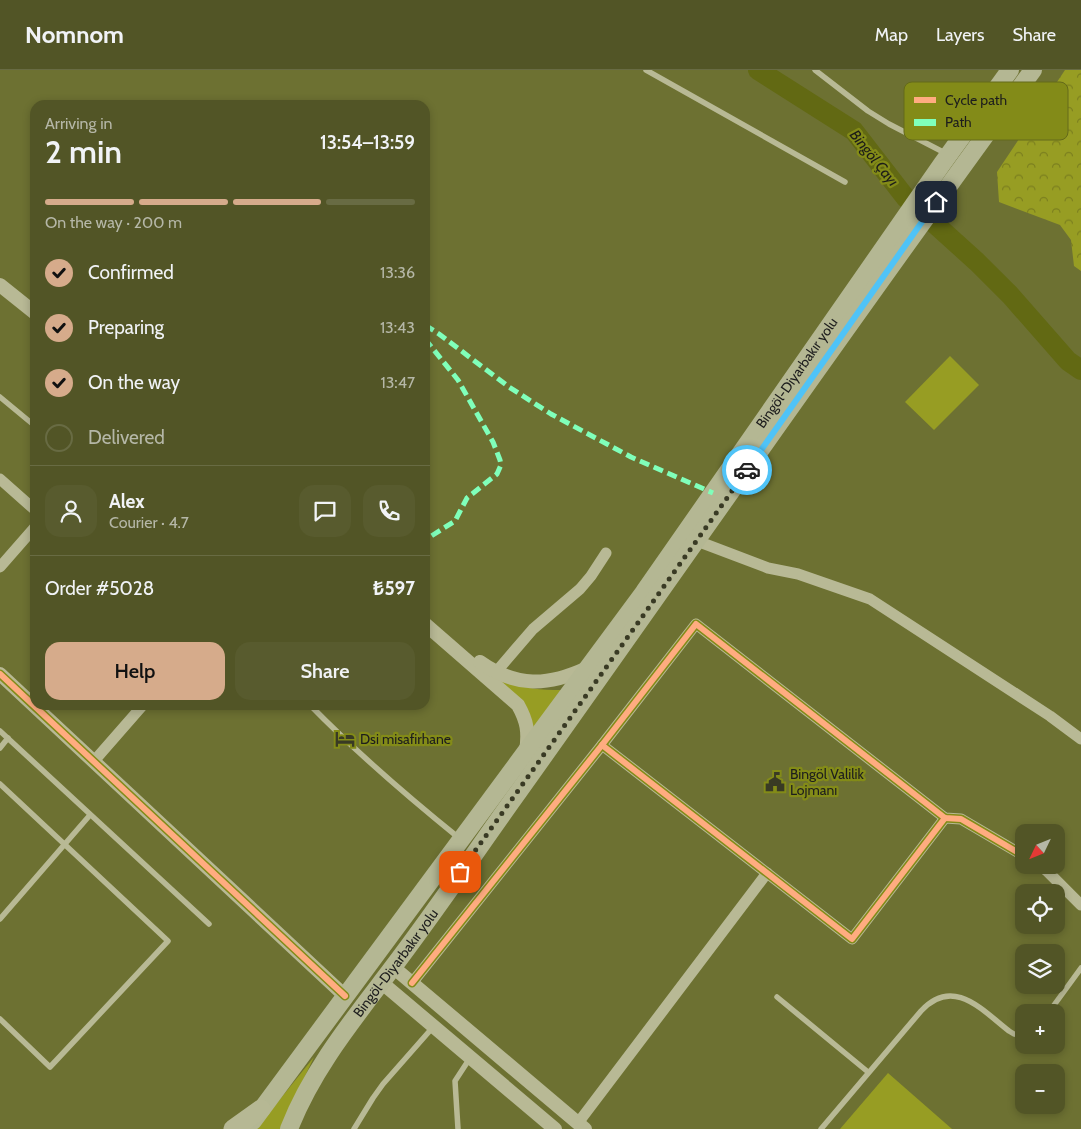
<!DOCTYPE html>
<html lang="en">
<head>
<meta charset="utf-8">
<style>
  body { margin:0; font-family:Cabin,sans-serif; background:#585b2e; color:#f1f3f6; height:100vh; display:flex; flex-direction:column; font-size:19px; white-space:nowrap }
  * { box-sizing:border-box; margin:0 }
  p { font-size:16px; color:#b5b7a7 }
  .icon { flex:none; width:28px; height:28px; fill:none; stroke:currentColor; stroke-width:2; stroke-linecap:round; stroke-linejoin:round }
  .map { position:relative; flex:1; overflow:hidden }
  .details { position:absolute; left:30px; top:30px; width:400px; height:610px; display:flex; flex-direction:column; background:#525526; border-radius:15px; box-shadow:0 2px 8px #0003 }
  .details>* { flex:none }
  .needle { width:32px; rotate:227deg }
  .tools { position:absolute; left:1015px; top:754px; display:grid; gap:10px }
  .tools a { display:grid; place-items:center; width:50px; height:50px; border-radius:10px; background:#525526; box-shadow:0 2px 8px #0003; font-size:25px }
  .pin { position:absolute; display:grid; place-items:center; width:42px; height:42px; color:#fff; margin:-21px; border-radius:10px; box-shadow:0 2px 8px #0006 }
  .courier { position:absolute; display:grid; place-items:center; width:50px; height:50px; margin:-25px; border:4px solid #4fc3f7; border-radius:50%; background:#fff; color:#222; box-shadow:0 1px 6px #0007 }
  .head em { font-style:normal; font-weight:600 }
  .head div { display:flex; flex-direction:column-reverse }
  .head { display:flex; align-items:center; justify-content:space-between; height:85px; padding:0 15px }
  h1 { font-size:32px; font-weight:600; line-height:38px }
  .bar { display:grid; grid-template-columns:repeat(4,1fr); gap:8px 5px; align-content:center; height:60px; padding:0 15px }
  .bar i { height:6px; border-radius:4px; background:#686b43 }
  .bar .on { background:#d6ab8b }
  .bar p { grid-column:span 4 }
  .line { display:flex; align-items:center; gap:12px; padding:0 15px; border-top:1px solid #686b43 }
  .line div { flex:1 }
  .round { display:grid; place-items:center; flex:none; width:52px; height:52px; border-radius:15px; background:#585b2e }
  ol { padding:0 15px; list-style:none }
  li { display:flex; align-items:center; gap:15px; height:55px }
  li p { margin-inline-start:auto }
  li .icon { padding:5px; border-radius:50%; background:#d6ab8b; color:#111; stroke-width:4 }
  li:last-child { color:#b5b7a7 }
  li i { width:28px; height:28px; border:2px solid #686b43; border-radius:50% }
  .action { display:flex; gap:10px; margin-top:auto; padding:10px 15px }
  .action a { flex:1; height:58px; border-radius:15px; background:#d6ab8b; color:#111; font-size:20px; font-weight:600; line-height:58px; text-align:center }
  .action a+a { background:#585b2e; color:#f1f3f6 }
  header { display:flex; align-items:center; gap:30px; box-sizing:border-box; height:70px; padding:0 25px; background:#525526; border-bottom:1px solid #686b43 }
  header strong { font-size:24px }
  nav { display:flex; gap:28px; margin-inline-start:auto; font-size:18px }
  .map>svg:first-child { display:block }
  .green { fill:#979d23 }
  .forest { fill:url(#forest-crowns) }
  .lines { fill:none; stroke-linecap:round; stroke-linejoin:round }
  .river { stroke:#626913; stroke-width:20 }
  .service { stroke:#b8b995; stroke-width:5.5 }
  .minor { stroke:#b8b995; stroke-width:11 }
  .tertiary { stroke:#b8b995; stroke-width:14 }
  .primary { stroke:#b4b793; stroke-width:18 }
  .trunk { stroke:#b6b894; stroke-width:19 }
  .quiet { stroke:#80ffba; stroke-width:5; stroke-dasharray:10 5; stroke-linecap:butt }
  .cycleway-casing { stroke:#838b18; stroke-width:9 }
  .cycleway { stroke:#ffac80; stroke-width:6 }
  .done { stroke:#393a24; stroke-width:5; stroke-dasharray:0 9 }
  .route { stroke:#4fc3f7; stroke-width:6 }
  .labels { text-anchor:middle; stroke-width:4.5; stroke-linejoin:round; paint-order:stroke }
  .street-label { font-size:14px; fill:#1d1d1d; stroke:#838b18 }
  .poi-label { font-size:14px; fill:#1d1d1d; stroke:#838b18; text-anchor:start }
  .water-label { font-size:15px; font-style:italic; fill:#1c1c19; stroke:#838b18 }
  .key { fill:#838b18; stroke:#646a1a; stroke-width:1 }
  .key-label { font-size:14px; fill:#1d1d1d }
</style>
</head>
<body>
<header>
<strong>Nomnom</strong>
<nav><a>Map</a><a>Layers</a><a>Share</a></nav>
</header>
<div class="map">
<svg width="1081" height="1059" viewBox="0 0 1081 1059">
  <defs>
    <pattern id="forest-crowns" width="20" height="18" patternUnits="userSpaceOnUse" patternTransform="scale(1.25)"><rect width="20" height="18" fill="#979d23"/><path d="M2 6a3 3 0 1 1 6 0M12 15a3 3 0 1 1 6 0" fill="none" stroke="#7b7f1e"/></pattern>
  </defs>
  <rect width="100%" height="100%" fill="#6d7132"/>
  <!-- green -->
  <g class="green">
    <polygon points="950,286 979,315 934,360 905,332"/>
    <path d="M490,604C518,617 532,620 562,620L534,659L529,643Z"/>
    <polygon points="314,987 280,1059 256,1059"/>
    <polygon points="888,1003 952,1059 840,1059"/>
  </g>
  <!-- forest -->
  <polygon class="forest" points="1065,0 1081,0 1081,201 1074,196 1071,170 1060,155 999,132 997,102"/>
  <g class="lines">
    <!-- river -->
    <polyline class="river" points="758,0 854,61 905,127 977,192 1011,226 1068,291 1081,300"/>
    <!-- service -->
    <g class="service">
      <polyline points="646,0 845,112"/>
      <polyline points="815,0 868,41 889,54 947,84"/>
      <polyline points="0,327 35,356"/>
      <path d="M310,635C357,683 407,726 459,768"/>
      <polyline points="0,661 209,854"/>
      <polyline points="0,678 8,668"/>
      <polyline points="0,714 168,871 50,997 0,949"/>
      <polyline points="0,849 90,745"/>
      <polyline points="777,927 868,1002"/>
      <polyline points="1049,942 1081,898"/>
      <polyline points="354,1059 373,1028 383,1014 434,956"/>
      <polyline points="458,1059 455,1011 470,988"/>
      <path d="M821,1059L921,941C953,906 982,940 1009,961L1014,964L1024,965"/>
    </g>
    <!-- minor -->
    <g class="minor">
      <polyline points="0,409 35,440"/>
      <polyline points="697,471 768,498 798,504 870,529 1050,646 1081,669"/>
      <polyline points="0,497 35,457"/>
      <polyline points="496,602 533,559 580,519 591,506 606,483"/>
      <polyline points="602,675 852,869 945,748"/>
      <polyline points="94,691 143,635"/>
      <polyline points="1038,795 1047,801 1081,835"/>
      <polyline points="412,913 602,675 696,554 945,748 961,749 1024,786"/>
      <polyline points="578,1053 767,803"/>
    </g>
    <!-- tertiary -->
    <g class="tertiary">
      <polyline points="0,215 35,243"/>
      <path d="M425,554L518,635C527,651 529,662 526,681"/>
      <path d="M480,592C517,618 548,616 587,598"/>
      <polyline points="0,604 345,926"/>
      <polyline points="393,897 585,1059"/>
      <polyline points="381,912 555,1059"/>
    </g>
    <!-- primary -->
    <g class="primary">
      <path id="s1" d="M253,1051L644,522L942,94L1010,0"/>
      <path id="s2" d="M289,1059C312,1000 352,951 390,901C435,842 476,781 519,721C690,481 858,238 1033,0"/>
    </g>
    <!-- trunk -->
    <polyline class="trunk" points="233,1059 261,1039"/>
    <!-- quiet -->
    <g class="quiet">
      <polyline points="425,255 439,264 509,317 551,344 631,387 713,423"/>
      <polyline points="425,269 458,310 493,372 500,390 501,395 497,404 467,428 455,451 425,470"/>
    </g>
    <defs>
      <g id="cycleway">
        <polyline points="0,604 345,926"/>
        <polyline points="602,675 852,869 945,748"/>
        <polyline points="412,913 602,675 696,554 945,748 961,749 1024,786"/>
      </g>
    </defs>
    <!-- cycleway casing -->
    <use href="#cycleway" class="cycleway-casing"/>
    <!-- cycleway -->
    <use href="#cycleway" class="cycleway"/>
  </g>
  <g class="lines">
    <!-- done -->
    <polyline class="done" points="460,802 747,400"/>
    <!-- route -->
    <polyline class="route" points="747,400 936,132"/>
  </g>
  <!-- icons -->
  <defs>
    <symbol id="hotel-bare" viewBox="-9 -9 18 18"><path d="M-6-4.5h1.5V1H6V5H4.5V3h-9V5H-6ZM-4 0a1.8 1.8 0 1 1 3.6 0ZM.5 0V-2.5h3Q6-2.5 6 0Z" fill="#393a24" stroke="#838b18" stroke-width="2.5" paint-order="stroke"/></symbol>
    <symbol id="civic-bare" viewBox="-9 -9 18 18"><path d="M-.6-6.5H3V-4.5H.6V-3L4-1V1h2V6H-6V1h2V-1L-.6-3ZM-1.2 2.5V6h2.4V2.5Z" fill="#393a24" stroke="#838b18" stroke-width="2.5" paint-order="stroke"/></symbol>
  </defs>
  <g fill-rule="evenodd">
    <use href="#hotel-bare" x="331" y="655" width="28" height="28"/>
    <use href="#civic-bare" x="761" y="698" width="28" height="28"/>
  </g>
  <g class="labels">
    <!-- street labels -->
    <g class="street-label">
      <text dy="5" stroke="none"><textPath href="#s1" startOffset="925">Bingöl-Diyarbakır yolu</textPath></text>
      <text dy="5" stroke="none"><textPath href="#s2" startOffset="198">Bingöl-Diyarbakır yolu</textPath></text>
    </g>
    <!-- poi labels -->
    <g class="poi-label">
      <text x="360" y="674">Dsi misafirhane</text>
      <text x="790" y="709">Bingöl Valilik<tspan x="790" dy="16">Lojmanı</tspan></text>
    </g>
    <!-- water labels -->
    <g class="water-label">
      <text transform="translate(874 88) rotate(51)" y="5">Bingöl Çayı</text>
    </g>
  </g>
  <!-- legend -->
  <rect x="904" y="12" width="164" height="58" rx="8" class="key"/>
  <rect x="914" y="27" width="22" height="6" fill="#ffac80"/>
  <rect x="914" y="49" width="22" height="7" fill="#80ffba"/>
  <g class="key-label">
    <text x="945" y="35">Cycle path</text>
    <text x="945" y="57">Path</text>
  </g>
</svg>
<div class="tools">
<a><svg class="needle" viewBox="-14 -14 28 28"><path d="M0-13l5 13h-10z" fill="#e53935"/><path d="M0 13l5-13h-10z" fill="#b5b7a7"/></svg></a>
<a><svg class="icon" aria-label="locate" viewBox="0 0 24 24"><circle cx="12" cy="12" r="6"/><path d="M12 2v4M12 18v4M2 12h4M18 12h4"/></svg></a>
<a><svg class="icon" aria-label="layers" viewBox="0 0 24 24"><path d="M12 4l9 5-9 5-9-5zM3 14l9 5 9-5"/></svg></a>
<a>+</a>
<a>−</a>
</div>
<div class="pin" style="left:460px;top:802px;background:#ea580c"><svg class="icon" aria-label="bag" viewBox="0 0 24 24"><path d="M5 8h14l-1 12H6zM9 8a3 3 0 0 1 6 0"/></svg></div>
<div class="pin" style="left:936px;top:132px;background:#1f2937"><svg class="icon" aria-label="home" viewBox="0 0 24 24"><path d="M3 11l9-7 9 7M6 9v11h12V9"/></svg></div>
<div class="courier" style="left:747px;top:400px"><svg class="icon" aria-label="car" viewBox="0 0 24 24"><path d="M5 17H2v-5l4-1 3-4h7l3 4 3 1v5h-3M9 17h6M6 11h13"/><circle cx="7" cy="17" r="2"/><circle cx="17" cy="17" r="2"/></svg></div>
<section class="details">
<div class="head"><div><h1>2 min</h1><p>Arriving in</p></div><em>13:54–13:59</em></div>
<div class="bar"><i class="on"></i><i class="on"></i><i class="on"></i><i></i><p>On the way · 200 m</p></div>
<ol>
<li><svg class="icon" aria-label="check" viewBox="0 0 24 24"><path d="M5 12l5 5 9-10"/></svg>Confirmed<p>13:36</p></li>
<li><svg class="icon" aria-label="check" viewBox="0 0 24 24"><path d="M5 12l5 5 9-10"/></svg>Preparing<p>13:43</p></li>
<li><svg class="icon" aria-label="check" viewBox="0 0 24 24"><path d="M5 12l5 5 9-10"/></svg>On the way<p>13:47</p></li>
<li><i></i>Delivered</li>
</ol>
<div class="line" style="height:90px"><a class="round"><svg class="icon" aria-label="person" viewBox="0 0 24 24"><circle cx="12" cy="8" r="4"/><path d="M4 21q1-7 8-7t8 7"/></svg></a><div><b>Alex</b><p>Courier · 4.7</p></div><a class="round"><svg class="icon" aria-label="chat" viewBox="0 0 24 24"><path d="M4 5h16v11H9l-5 4z"/></svg></a><a class="round"><svg class="icon" aria-label="phone" viewBox="0 0 24 24"><path d="M5 4h4l2 5-3 2q2 4 5 5l2-3 5 2v4C11 20 4 13 5 4z"/></svg></a></div>
<div class="line" style="height:65px"><div>Order #5028</div><b>₺597</b></div>
<div class="action"><a>Help</a><a>Share</a></div>
</section>
</div>
</body>
</html>
